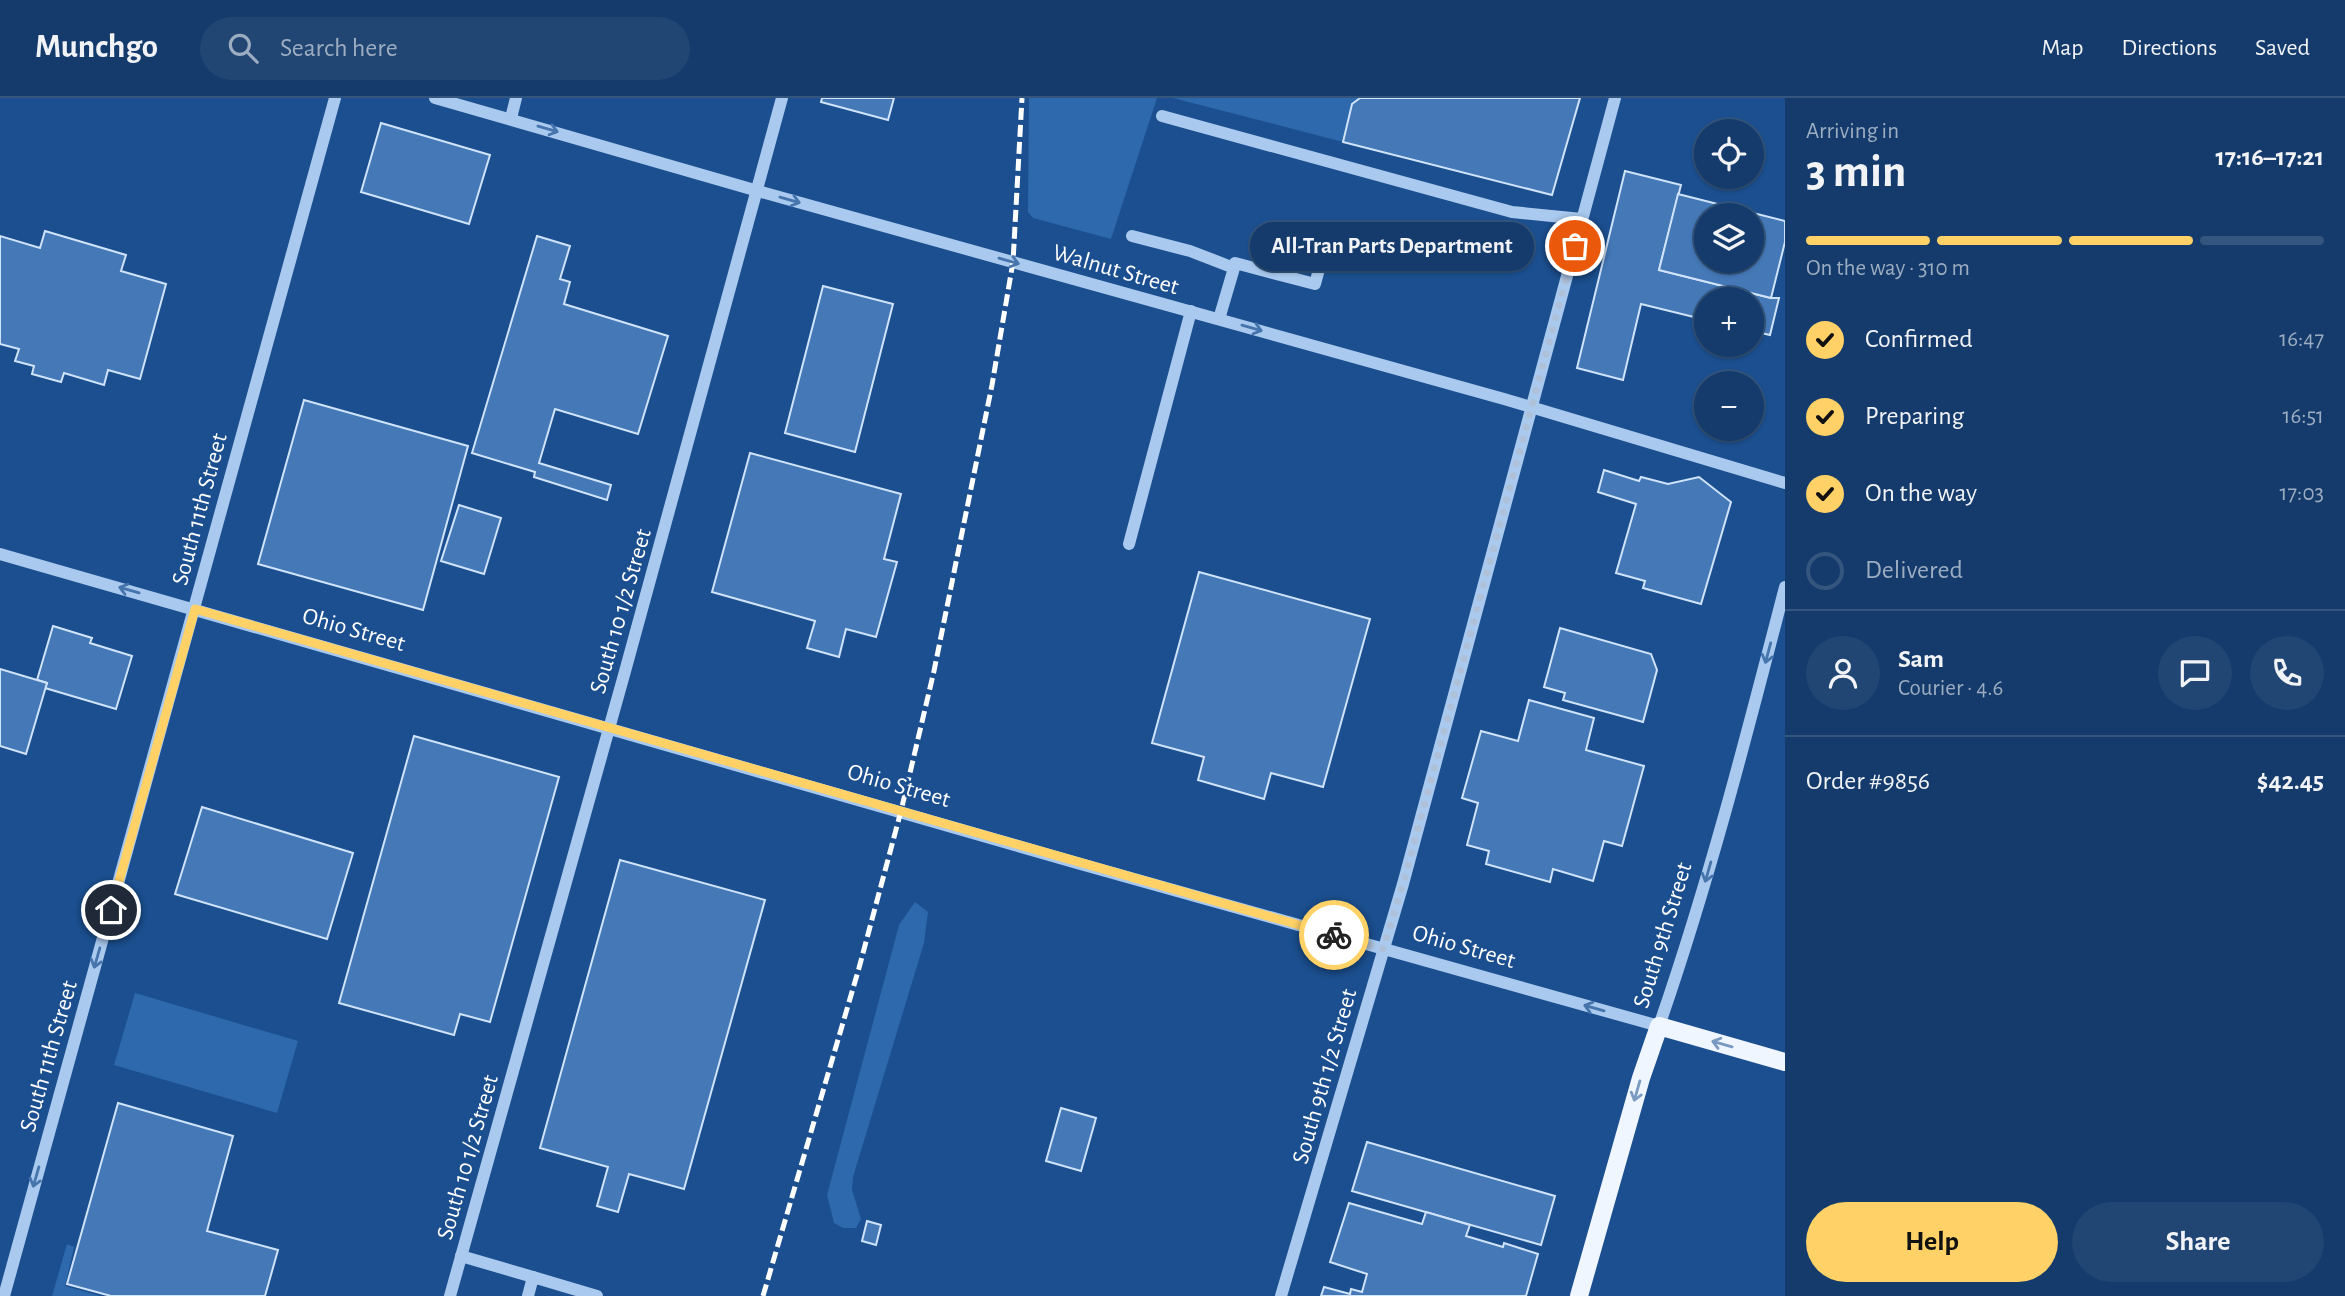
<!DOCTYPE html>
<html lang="en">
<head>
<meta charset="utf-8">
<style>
  body { margin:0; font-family:"Alegreya Sans",sans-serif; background:#214673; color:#f1f3f6; height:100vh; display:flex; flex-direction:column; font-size:26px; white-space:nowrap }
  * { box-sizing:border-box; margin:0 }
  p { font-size:23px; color:#9dadc1 }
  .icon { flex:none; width:38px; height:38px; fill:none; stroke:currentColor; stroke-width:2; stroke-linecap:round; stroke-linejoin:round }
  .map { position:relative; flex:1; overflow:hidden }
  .panel { display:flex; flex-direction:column; background:#143b6b; width:560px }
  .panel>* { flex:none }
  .tools { position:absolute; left:1694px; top:21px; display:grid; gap:14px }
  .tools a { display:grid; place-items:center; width:70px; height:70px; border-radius:50%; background:#143b6b; box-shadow:0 2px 5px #0004,0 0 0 2px #33557e; font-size:35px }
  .pin { position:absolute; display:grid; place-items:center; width:60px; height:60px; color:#fff; margin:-30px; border:4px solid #fff; border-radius:50%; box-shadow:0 2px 7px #0007 }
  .courier { position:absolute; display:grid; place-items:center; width:70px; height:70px; margin:-35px; border:5px solid #ffd166; border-radius:50%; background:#fff; color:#222; box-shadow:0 2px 9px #0007 }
  .bubble { position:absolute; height:49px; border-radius:24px; background:#143b6b; box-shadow:0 2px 5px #0004,0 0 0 2px #33557e; font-size:23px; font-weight:600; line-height:49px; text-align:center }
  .overview em { font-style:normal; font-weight:600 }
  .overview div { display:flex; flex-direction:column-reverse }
  .overview { display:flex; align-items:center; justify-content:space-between; height:119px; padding:0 21px }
  h1 { font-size:46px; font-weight:600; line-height:52px }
  .bar { display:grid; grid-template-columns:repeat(4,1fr); gap:10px 7px; align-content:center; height:84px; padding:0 21px }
  .bar i { height:9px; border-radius:5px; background:#33557e }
  .bar .selected { background:#ffd166 }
  .bar p { grid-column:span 4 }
  .line { display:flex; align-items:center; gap:18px; padding:0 21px; border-top:2px solid #33557e }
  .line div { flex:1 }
  .round { display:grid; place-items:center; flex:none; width:74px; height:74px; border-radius:37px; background:#214673 }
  ol { padding:0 21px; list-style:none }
  li { display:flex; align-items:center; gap:21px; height:77px }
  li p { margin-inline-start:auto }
  li .icon { padding:7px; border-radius:50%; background:#ffd166; color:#111; stroke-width:4 }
  li:last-child { color:#9dadc1 }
  li i { width:38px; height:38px; border:4px solid #33557e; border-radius:50% }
  .action { display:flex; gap:14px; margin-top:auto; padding:14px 21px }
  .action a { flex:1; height:80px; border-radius:42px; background:#ffd166; color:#111; font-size:28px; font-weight:600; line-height:80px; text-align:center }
  .action a+a { background:#214673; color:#f1f3f6 }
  header { display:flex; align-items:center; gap:42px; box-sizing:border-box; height:98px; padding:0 35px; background:#143b6b; border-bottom:2px solid #33557e }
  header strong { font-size:33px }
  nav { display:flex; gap:38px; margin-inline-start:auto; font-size:24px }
  .search { width:490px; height:63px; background:#214673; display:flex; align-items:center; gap:18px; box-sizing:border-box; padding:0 24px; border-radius:38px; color:#9dadc1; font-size:26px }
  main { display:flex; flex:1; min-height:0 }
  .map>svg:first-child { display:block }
  .green { fill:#2e69ad }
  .building { fill:#4478b7; stroke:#cfe3fa; stroke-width:2; fill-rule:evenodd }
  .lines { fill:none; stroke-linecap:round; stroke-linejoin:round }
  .minor { stroke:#a9c9ee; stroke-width:12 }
  .major { stroke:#f0f6ff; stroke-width:18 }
  .rail { stroke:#fff; stroke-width:5; stroke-dasharray:12 5; stroke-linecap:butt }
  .oneway { stroke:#4674ac }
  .oneway2 { stroke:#7b9ac1 }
  .done { stroke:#afc1d8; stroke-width:7; stroke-dasharray:0 12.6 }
  .route { stroke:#ffd166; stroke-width:9 }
  .labels { text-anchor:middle; stroke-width:5; stroke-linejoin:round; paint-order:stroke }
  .street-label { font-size:24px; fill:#fff; stroke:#1b4f8f }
</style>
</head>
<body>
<header>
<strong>Munchgo</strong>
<div class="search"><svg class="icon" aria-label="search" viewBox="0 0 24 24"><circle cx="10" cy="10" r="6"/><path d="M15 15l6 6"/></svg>Search here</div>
<nav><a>Map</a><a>Directions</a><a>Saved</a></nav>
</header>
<main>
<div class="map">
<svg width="1785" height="1198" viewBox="0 0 1785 1198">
  <rect width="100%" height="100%" fill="#1b4f8f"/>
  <!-- green -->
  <g class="green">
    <polygon points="1029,0 1157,0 1111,141 1033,120 1028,114"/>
    <polygon points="1173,0 1360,0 1352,6 1343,44"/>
    <polygon points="915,804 928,814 924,845 853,1079 852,1092 861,1121 856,1130 843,1130 834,1125 827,1097 899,827"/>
    <polygon points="135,895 298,943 277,1015 114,967"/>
    <polygon points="67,1146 74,1149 65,1188 100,1198 52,1198"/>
  </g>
  <!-- building -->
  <g class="building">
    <polygon points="822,0 894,0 888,22 821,4"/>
    <polygon points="1360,0 1580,0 1552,97 1343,44 1352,6"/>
    <polygon points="381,25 490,57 469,126 361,94"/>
    <polygon points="1625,73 1681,87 1659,172 1771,200 1779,200 1770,237 1752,233 1752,201 1706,201 1706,222 1641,206 1623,282 1577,270"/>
    <path d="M1678,96L1785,123V144L1771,200L1659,172ZM1706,117H1752V163H1706Z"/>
    <polygon points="45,133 126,157 121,173 166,186 140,281 108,272 104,287 64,275 61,284 32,276 34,268 15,263 19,251 0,246 0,138 40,150"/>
    <polygon points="537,138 570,148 560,181 570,184 564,206 668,238 638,336 555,311 539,365 611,387 607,402 534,379 535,374 472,355"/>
    <polygon points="823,188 893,206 855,354 785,335"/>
    <polygon points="304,302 468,348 423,512 258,466"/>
    <polygon points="750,355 901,396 884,461 897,464 876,539 846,531 839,559 807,550 815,523 712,494"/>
    <polygon points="1604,372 1639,383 1641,379 1668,386 1699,379 1731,404 1701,506 1643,490 1645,483 1616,475 1636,406 1598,394"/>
    <polygon points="459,407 501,420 484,476 441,463"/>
    <polygon points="1199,474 1370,521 1323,689 1271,675 1264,701 1198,682 1204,659 1152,645"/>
    <polygon points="53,528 92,540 90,545 132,558 116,611 45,590 47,585 37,582"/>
    <polygon points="1560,530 1651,556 1657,572 1643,624 1563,602 1565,595 1544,589"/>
    <polygon points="0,571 47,585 26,656 0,648"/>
    <polygon points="1529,602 1594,620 1586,652 1644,668 1622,748 1604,743 1593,783 1553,771 1550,784 1486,766 1489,753 1467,747 1478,705 1462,700 1481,633 1518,643"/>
    <polygon points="414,638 559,679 490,924 460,916 454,937 339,905"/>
    <polygon points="202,709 353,755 327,841 175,796"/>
    <polygon points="620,762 765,802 684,1091 629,1076 618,1114 597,1108 608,1069 540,1050"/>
    <polygon points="118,1005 233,1038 207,1133 278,1152 265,1198 111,1198 67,1186"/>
    <polygon points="1061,1010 1096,1020 1081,1073 1046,1063"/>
    <polygon points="1367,1044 1555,1098 1541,1147 1352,1093"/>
    <polygon points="1349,1105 1422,1126 1426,1114 1470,1127 1466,1138 1503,1149 1504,1145 1538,1156 1526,1198 1321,1198 1324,1189 1350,1196 1351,1191 1362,1194 1367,1176 1330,1164"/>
    <polygon points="867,1123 881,1127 876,1147 862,1143"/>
  </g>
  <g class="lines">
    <!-- minor -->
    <g class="minor">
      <polyline points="435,0 758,93 1504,301 1785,385"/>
      <polyline points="1162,18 1512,114 1582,121"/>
      <polyline points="511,20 516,0"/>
      <polyline points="1132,138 1190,153 1234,170 1219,221"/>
      <polyline points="1235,165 1315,186 1318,175"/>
      <polyline points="1129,446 1191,213"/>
      <path d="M0,456L1077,765L1659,928C1709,784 1747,636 1785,489"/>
      <polyline points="461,1158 533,1179"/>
      <polyline points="4,1198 335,0"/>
      <polyline points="450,1198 624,577 782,0"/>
      <polyline points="528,1198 533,1179 597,1198"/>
      <polyline points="1281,1198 1403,786 1615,0"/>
    </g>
    <!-- major -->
    <polyline class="major" points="1579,1198 1641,980 1659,928 1785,964"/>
    <!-- rail -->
    <polyline class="rail" points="763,1198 859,870 901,713 934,573 992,287 1013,164 1022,0"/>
  </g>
  <!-- one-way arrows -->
  <defs><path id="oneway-shaft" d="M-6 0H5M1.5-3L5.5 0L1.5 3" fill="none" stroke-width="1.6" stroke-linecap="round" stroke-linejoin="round" transform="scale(1.75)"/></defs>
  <g class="oneway">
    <use href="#oneway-shaft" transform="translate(548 31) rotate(16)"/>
    <use href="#oneway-shaft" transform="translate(790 102) rotate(16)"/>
    <use href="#oneway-shaft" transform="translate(1009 163) rotate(16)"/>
    <use href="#oneway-shaft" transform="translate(1252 230) rotate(16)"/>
    <use href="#oneway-shaft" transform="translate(129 492) rotate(-164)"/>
    <use href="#oneway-shaft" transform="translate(1768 555) rotate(105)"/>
    <use href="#oneway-shaft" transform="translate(1708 774) rotate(106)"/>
    <use href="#oneway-shaft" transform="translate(97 860) rotate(106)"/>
    <use href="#oneway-shaft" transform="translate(1594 910) rotate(-164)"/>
    <use href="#oneway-shaft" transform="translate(36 1079) rotate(106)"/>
  </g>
  <g class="oneway2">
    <use href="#oneway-shaft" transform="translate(1722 946) rotate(-164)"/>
    <use href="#oneway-shaft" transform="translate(1637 993) rotate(106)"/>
  </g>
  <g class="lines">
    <!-- done -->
    <polyline class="done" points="1334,837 1383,851 1403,786 1575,148"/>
    <!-- route -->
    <polyline class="route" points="111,812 195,511 1334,837"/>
  </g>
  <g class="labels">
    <!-- street labels -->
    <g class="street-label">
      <text transform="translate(1116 171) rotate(16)" y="8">Walnut Street</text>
      <text transform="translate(199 411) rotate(-75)" y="8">South 11th Street</text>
      <text transform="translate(620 513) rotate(-74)" y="8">South 10 1/2 Street</text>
      <text transform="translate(354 531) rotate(16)" y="8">Ohio Street</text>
      <text transform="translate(899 687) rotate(16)" y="8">Ohio Street</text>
      <text transform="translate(1662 837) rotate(-73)" y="8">South 9th Street</text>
      <text transform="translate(1464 848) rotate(16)" y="8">Ohio Street</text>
      <text transform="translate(48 958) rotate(-74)" y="8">South 11th Street</text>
      <text transform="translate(1324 978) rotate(-74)" y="8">South 9th 1/2 Street</text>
      <text transform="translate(467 1059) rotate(-74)" y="8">South 10 1/2 Street</text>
    </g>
  </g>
</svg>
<div class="tools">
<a><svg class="icon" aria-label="locate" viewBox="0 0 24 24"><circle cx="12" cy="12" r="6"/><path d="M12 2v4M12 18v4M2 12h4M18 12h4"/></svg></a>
<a><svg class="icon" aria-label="layers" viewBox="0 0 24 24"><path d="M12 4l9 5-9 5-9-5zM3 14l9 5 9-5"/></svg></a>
<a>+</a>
<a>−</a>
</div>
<div class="pin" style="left:1575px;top:148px;background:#ea580c"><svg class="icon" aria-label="bag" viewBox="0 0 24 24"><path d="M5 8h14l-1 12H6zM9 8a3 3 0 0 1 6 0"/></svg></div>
<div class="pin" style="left:111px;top:812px;background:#1f2937"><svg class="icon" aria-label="home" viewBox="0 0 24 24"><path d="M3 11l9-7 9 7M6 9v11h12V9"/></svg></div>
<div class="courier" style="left:1334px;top:837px"><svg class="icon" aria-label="bike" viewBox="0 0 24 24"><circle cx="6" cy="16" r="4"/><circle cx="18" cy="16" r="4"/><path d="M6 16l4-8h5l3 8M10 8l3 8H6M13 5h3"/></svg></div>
<div class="bubble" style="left:1250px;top:124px;width:284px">All-Tran Parts Department</div>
</div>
<section class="panel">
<div class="overview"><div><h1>3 min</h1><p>Arriving in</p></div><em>17:16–17:21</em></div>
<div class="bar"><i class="selected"></i><i class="selected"></i><i class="selected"></i><i></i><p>On the way · 310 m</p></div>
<ol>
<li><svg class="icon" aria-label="check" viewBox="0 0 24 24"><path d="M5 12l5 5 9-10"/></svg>Confirmed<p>16:47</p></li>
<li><svg class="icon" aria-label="check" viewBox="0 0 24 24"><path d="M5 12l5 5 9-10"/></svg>Preparing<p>16:51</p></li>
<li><svg class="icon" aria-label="check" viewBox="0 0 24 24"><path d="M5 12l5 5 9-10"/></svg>On the way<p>17:03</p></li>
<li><i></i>Delivered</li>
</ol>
<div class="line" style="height:126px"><a class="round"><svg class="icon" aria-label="person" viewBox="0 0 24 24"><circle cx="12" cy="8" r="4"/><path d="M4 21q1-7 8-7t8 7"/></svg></a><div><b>Sam</b><p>Courier · 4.6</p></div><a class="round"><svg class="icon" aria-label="chat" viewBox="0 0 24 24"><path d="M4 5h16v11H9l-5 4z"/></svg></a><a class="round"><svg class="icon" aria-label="phone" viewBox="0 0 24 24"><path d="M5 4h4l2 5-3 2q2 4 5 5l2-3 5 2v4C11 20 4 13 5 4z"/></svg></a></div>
<div class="line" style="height:91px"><div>Order #9856</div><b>$42.45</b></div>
<div class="action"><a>Help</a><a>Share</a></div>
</section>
</main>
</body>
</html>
